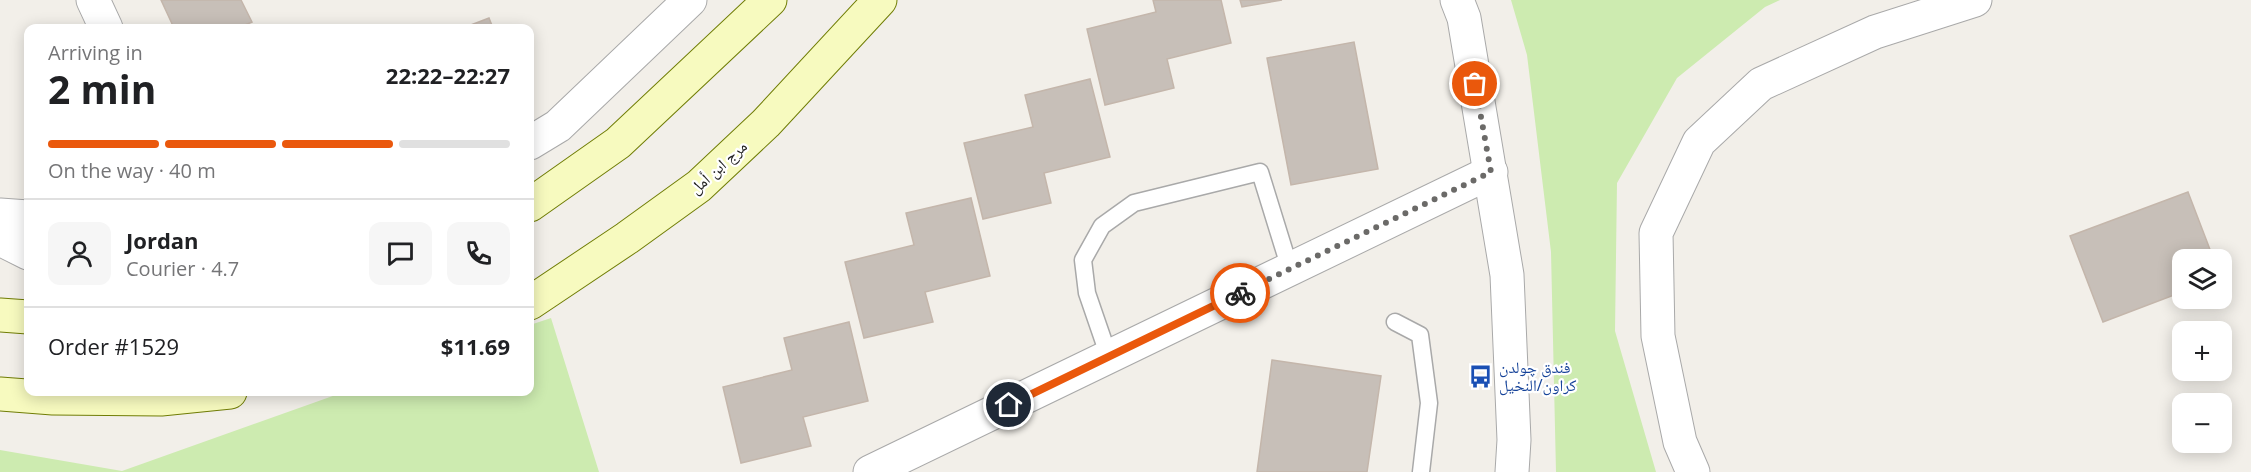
<!DOCTYPE html>
<html lang="en">
<head>
<meta charset="utf-8">
<style>
  body { margin:0; font-family:"Open Sans","Noto Naskh Arabic",sans-serif; background:#f6f6f6; color:#202124; height:100vh; display:flex; flex-direction:column; font-size:22px; white-space:nowrap }
  * { box-sizing:border-box; margin:0 }
  p { font-size:20px; color:#757577 }
  .icon { flex:none; width:33px; height:33px; fill:none; stroke:currentColor; stroke-width:2; stroke-linecap:round; stroke-linejoin:round }
  .map { position:relative; flex:1; overflow:hidden }
  .sheet { position:absolute; left:24px; top:24px; width:510px; height:372px; display:flex; flex-direction:column; background:#fff; border-radius:12px; box-shadow:0 3px 15px #0003 }
  .sheet>* { flex:none }
  .tools { position:absolute; left:2172px; top:249px; display:grid; gap:12px }
  .tools a { display:grid; place-items:center; width:60px; height:60px; border-radius:12px; background:#fff; box-shadow:0 3px 15px #0003; font-size:30px }
  .pin { position:absolute; display:grid; place-items:center; width:51px; height:51px; color:#fff; margin:-26px; border:3px solid #fff; border-radius:50%; box-shadow:0 2px 6px #0007 }
  .courier { position:absolute; display:grid; place-items:center; width:60px; height:60px; margin:-30px; border:4px solid #ea580c; border-radius:50%; background:#fff; color:#222; box-shadow:0 2px 8px #0007 }
  .head em { font-style:normal; font-weight:700 }
  .head div { display:flex; flex-direction:column-reverse }
  .head { display:flex; align-items:center; justify-content:space-between; height:102px; padding:0 24px }
  h1 { font-size:39px; font-weight:700; line-height:45px }
  .bar { display:grid; grid-template-columns:repeat(4,1fr); gap:9px 6px; align-content:center; height:72px; padding:0 24px }
  .bar i { height:8px; border-radius:4px; background:#e0e0e0 }
  .bar .active { background:#ea580c }
  .bar p { grid-column:span 4 }
  .line { display:flex; align-items:center; gap:15px; padding:0 24px; border-top:2px solid #e0e0e0 }
  .line div { flex:1 }
  .round { display:grid; place-items:center; flex:none; width:63px; height:63px; border-radius:12px; background:#f6f6f6 }
  .map>svg:first-child { display:block }
  .grass { fill:#cdebb0 }
  .building { fill:#c7bfb8; stroke:#c4b6ab; stroke-width:1.5 }
  .lines { fill:none; stroke-linecap:round; stroke-linejoin:round }
  .lane-casing { stroke:#a9a9a9; stroke-width:19 }
  .street-casing { stroke:#a9a9a9; stroke-width:35 }
  .secondary-casing { stroke:#707d05; stroke-width:35 }
  .lane { stroke:#fff; stroke-width:16 }
  .street { stroke:#fff; stroke-width:33 }
  .secondary { stroke:#f7fabf; stroke-width:33 }
  .done { stroke:#6b6a68; stroke-width:6; stroke-dasharray:0 10.8 }
  .route { stroke:#ea580c; stroke-width:8 }
  .labels { text-anchor:middle; stroke-width:4.5; stroke-linejoin:round; paint-order:stroke }
  .street-label { font-size:16px; fill:#222; stroke:#fff }
  .transit-label { font-size:16px; fill:#164399; stroke:#fff; text-anchor:start }
</style>
</head>
<body>
<div class="map">
<svg width="2251" height="472" viewBox="0 0 2251 472">
  <rect width="100%" height="100%" fill="#f2efe9"/>
  <!-- grass -->
  <g class="grass">
    <polygon points="1511,0 1780,0 1765,7 1677,78 1617,183 1615,331 1656,472 1556,472 1551,252 1527,55"/>
    <polygon points="551,318 599,472 0,472 0,450 122,471 344,392 530,392 530,325"/>
  </g>
  <!-- building -->
  <g class="building">
    <polygon points="161,0 241,0 252,22 238,28 174,28"/>
    <polygon points="1153,0 1221,0 1231,43 1167,59 1174,88 1105,105 1087,29 1156,12"/>
    <polygon points="1240,0 1282,0 1242,7"/>
    <polygon points="489,18 493,28 463,28"/>
    <polygon points="1354,42 1378,169 1291,185 1267,58"/>
    <polygon points="1090,79 1110,157 1044,173 1051,203 983,219 964,143 1033,127 1025,95"/>
    <polygon points="2188,192 2214,260 2182,260 2182,292 2103,322 2070,236"/>
    <polygon points="971,198 990,276 925,292 933,322 864,338 845,262 914,245 906,213"/>
    <polygon points="849,322 868,401 803,417 811,446 741,463 723,387 792,370 784,338"/>
    <polygon points="1272,360 1381,376 1367,472 1257,472"/>
  </g>
  <g class="lines">
    <defs>
      <g id="lane">
        <polyline points="1395,322 1420,335 1429,403 1421,472"/>
        <polyline points="1109,357 1087,293 1083,260 1102,226 1134,203 1260,172 1290,269"/>
      </g>
      <g id="street">
        <polyline points="93,0 106,28"/>
        <polyline points="1457,0 1464,18 1507,275 1514,440 1512,472"/>
        <polyline points="530,143 558,126 690,0"/>
        <polyline points="0,215 28,217"/>
        <polyline points="0,239 28,253"/>
        <polyline points="870,472 1491,172"/>
        <polyline points="1693,472 1680,442 1658,336 1656,233 1699,142 1761,84 1875,32 1975,0"/>
      </g>
      <g id="secondary">
        <polyline points="530,205 618,143 770,0"/>
        <polyline points="530,303 627,238 699,186 766,123 880,0"/>
        <polyline points="0,315 28,317"/>
        <polyline points="0,394 53,398 161,399 230,392"/>
      </g>
    </defs>
    <!-- lane casing -->
    <use href="#lane" class="lane-casing"/>
    <!-- street casing -->
    <use href="#street" class="street-casing"/>
    <!-- secondary casing -->
    <use href="#secondary" class="secondary-casing"/>
    <!-- lane -->
    <use href="#lane" class="lane"/>
    <!-- street -->
    <use href="#street" class="street"/>
    <!-- secondary -->
    <use href="#secondary" class="secondary"/>
  </g>
  <g class="lines">
    <!-- done -->
    <polyline class="done" points="1240,293 1491,172 1475,84"/>
    <!-- route -->
    <polyline class="route" points="1009,405 1240,293"/>
  </g>
  <!-- icons -->
  <defs>
    <symbol id="bus-bare" viewBox="-9 -9 18 18"><path d="M-5-6H5V4H4V6H2V4H-2V6H-4V4H-5ZM-3.5-4V0h7V-4ZM-3.5 1.2v1.5H-2V1.2ZM2 1.2v1.5H3.5V1.2Z" fill="#1a4fb4" stroke="#fff" stroke-width="2.5" paint-order="stroke"/></symbol>
  </defs>
  <g fill-rule="evenodd">
    <use href="#bus-bare" x="1464" y="360" width="33" height="33"/>
  </g>
  <g class="labels">
    <!-- street labels -->
    <g class="street-label">
      <text transform="translate(718 167) rotate(-42)" y="6">مرج ابن أمل</text>
    </g>
    <!-- transit labels -->
    <g class="transit-label">
      <text x="1499" y="373">فندق چولدن<tspan x="1499" dy="18">كراون/النخيل</tspan></text>
    </g>
  </g>
</svg>
<div class="tools">
<a><svg class="icon" aria-label="layers" viewBox="0 0 24 24"><path d="M12 4l9 5-9 5-9-5zM3 14l9 5 9-5"/></svg></a>
<a>+</a>
<a>−</a>
</div>
<div class="pin" style="left:1475px;top:84px;background:#ea580c"><svg class="icon" aria-label="bag" viewBox="0 0 24 24"><path d="M5 8h14l-1 12H6zM9 8a3 3 0 0 1 6 0"/></svg></div>
<div class="pin" style="left:1009px;top:405px;background:#1f2937"><svg class="icon" aria-label="home" viewBox="0 0 24 24"><path d="M3 11l9-7 9 7M6 9v11h12V9"/></svg></div>
<div class="courier" style="left:1240px;top:293px"><svg class="icon" aria-label="bike" viewBox="0 0 24 24"><circle cx="6" cy="16" r="4"/><circle cx="18" cy="16" r="4"/><path d="M6 16l4-8h5l3 8M10 8l3 8H6M13 5h3"/></svg></div>
<section class="sheet">
<div class="head"><div><h1>2 min</h1><p>Arriving in</p></div><em>22:22–22:27</em></div>
<div class="bar"><i class="active"></i><i class="active"></i><i class="active"></i><i></i><p>On the way · 40 m</p></div>
<div class="line" style="height:108px"><a class="round"><svg class="icon" aria-label="person" viewBox="0 0 24 24"><circle cx="12" cy="8" r="4"/><path d="M4 21q1-7 8-7t8 7"/></svg></a><div><b>Jordan</b><p>Courier · 4.7</p></div><a class="round"><svg class="icon" aria-label="chat" viewBox="0 0 24 24"><path d="M4 5h16v11H9l-5 4z"/></svg></a><a class="round"><svg class="icon" aria-label="phone" viewBox="0 0 24 24"><path d="M5 4h4l2 5-3 2q2 4 5 5l2-3 5 2v4C11 20 4 13 5 4z"/></svg></a></div>
<div class="line" style="height:78px"><div>Order #1529</div><b>$11.69</b></div>
</section>
</div>
</body>
</html>
